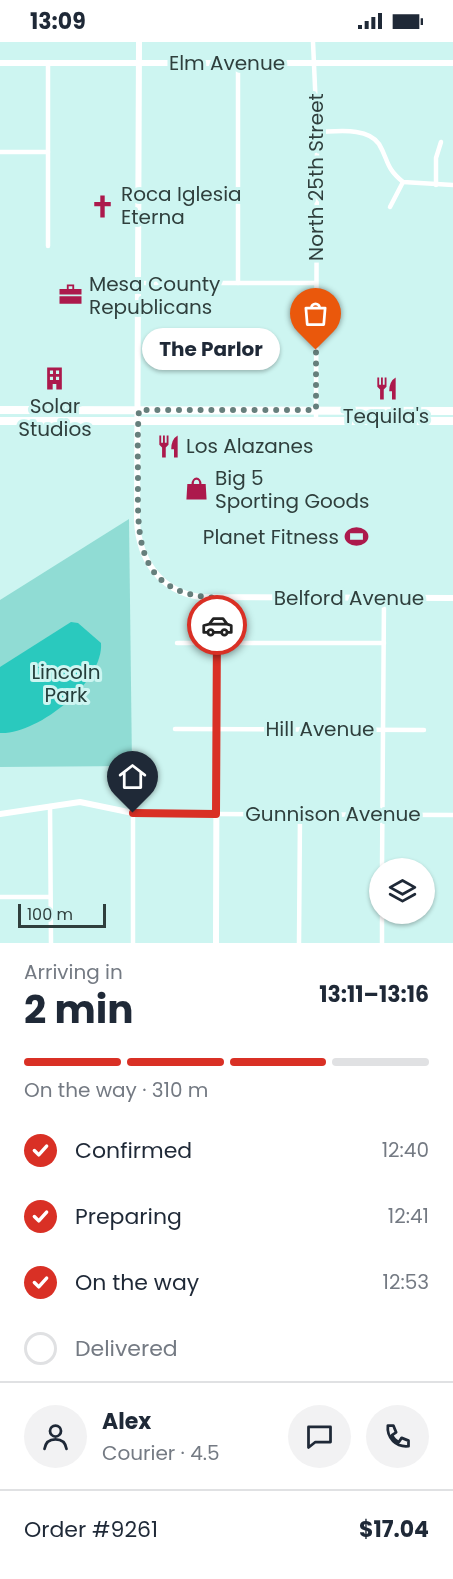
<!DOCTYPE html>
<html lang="en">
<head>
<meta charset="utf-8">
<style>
  body { margin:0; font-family:Poppins,sans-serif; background:#f2f2f3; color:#1f2937; height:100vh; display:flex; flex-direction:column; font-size:22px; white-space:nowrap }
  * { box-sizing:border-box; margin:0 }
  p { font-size:20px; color:#747a83 }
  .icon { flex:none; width:33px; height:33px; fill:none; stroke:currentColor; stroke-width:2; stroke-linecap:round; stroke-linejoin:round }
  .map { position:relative; height:901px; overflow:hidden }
  .drawer { display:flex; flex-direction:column; background:#fff; flex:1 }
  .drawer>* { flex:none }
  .tools { position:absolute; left:369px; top:816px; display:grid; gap:12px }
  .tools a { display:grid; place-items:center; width:66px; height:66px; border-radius:50%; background:#fff; box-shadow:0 2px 4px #0004; font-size:30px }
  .scale { position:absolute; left:18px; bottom:15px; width:88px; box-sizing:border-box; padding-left:6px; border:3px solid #2f3f3d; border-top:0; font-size:16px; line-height:21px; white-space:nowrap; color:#2f3f3d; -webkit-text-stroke:4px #cdf5f1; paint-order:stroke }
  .pin { position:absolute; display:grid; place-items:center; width:51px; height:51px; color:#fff; margin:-62px -26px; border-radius:50% 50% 50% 0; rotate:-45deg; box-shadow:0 0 6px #0007 }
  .pin .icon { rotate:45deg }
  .courier { position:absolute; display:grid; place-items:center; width:60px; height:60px; margin:-30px; border:4px solid #d93025; border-radius:50%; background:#fff; color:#222; box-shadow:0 2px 8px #0007 }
  .bubble { position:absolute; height:42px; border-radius:21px; background:#fff; box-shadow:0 2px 4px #0004; font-size:20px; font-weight:700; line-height:42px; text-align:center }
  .overview em { font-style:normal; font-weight:700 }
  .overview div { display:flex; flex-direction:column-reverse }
  .overview { display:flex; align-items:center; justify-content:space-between; height:102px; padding:0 24px }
  h1 { font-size:39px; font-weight:700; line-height:45px }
  .bar { display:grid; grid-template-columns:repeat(4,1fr); gap:9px 6px; align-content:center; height:72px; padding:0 24px }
  .bar i { height:8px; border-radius:4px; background:#e0e1e3 }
  .bar .selected { background:#d93025 }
  .bar p { grid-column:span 4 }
  .line { display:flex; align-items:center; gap:15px; padding:0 24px; border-top:2px solid #e0e1e3 }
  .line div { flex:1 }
  .round { display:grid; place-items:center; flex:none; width:63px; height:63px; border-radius:32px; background:#f2f2f3 }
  ol { padding:0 24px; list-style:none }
  li { display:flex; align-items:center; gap:18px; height:66px }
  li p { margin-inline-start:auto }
  li .icon { padding:6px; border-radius:50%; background:#d93025; color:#fff; stroke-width:4 }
  li:last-child { color:#747a83 }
  li i { width:33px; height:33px; border:3px solid #e0e1e3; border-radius:50% }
  .status { display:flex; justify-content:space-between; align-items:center; height:42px; padding:0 30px; background:#fff; direction:ltr }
  .status svg { height:16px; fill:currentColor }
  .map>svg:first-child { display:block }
  .green { fill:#90dcd4 }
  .water { fill:#2ac9be }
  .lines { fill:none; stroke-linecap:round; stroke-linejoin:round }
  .minor { stroke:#fff; stroke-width:4.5 }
  .tertiary { stroke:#fff; stroke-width:6 }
  .primary { stroke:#fff; stroke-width:8 }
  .done { stroke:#667f7c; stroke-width:6; stroke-dasharray:0 10.8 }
  .route { stroke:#d93025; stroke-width:8 }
  .labels { text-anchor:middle; stroke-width:6; stroke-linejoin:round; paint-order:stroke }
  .street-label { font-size:20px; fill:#2f3f3d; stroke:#cdf5f1 }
  .poi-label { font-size:20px; fill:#2f3f3d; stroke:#cdf5f1; text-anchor:start }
  .park-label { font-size:20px; fill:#243d3a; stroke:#cdf5f1 }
</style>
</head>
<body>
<div class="status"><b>13:09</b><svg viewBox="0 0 49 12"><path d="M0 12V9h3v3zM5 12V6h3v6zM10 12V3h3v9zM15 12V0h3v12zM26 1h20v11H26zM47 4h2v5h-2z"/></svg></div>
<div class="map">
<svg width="453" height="901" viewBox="0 0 453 901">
  <rect width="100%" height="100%" fill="#cdf5f1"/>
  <!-- green -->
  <polygon class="green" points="129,477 132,724 0,725 0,558"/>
  <!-- water -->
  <path class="water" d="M71,580L78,581L101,601C104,640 37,693 0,691V625Z"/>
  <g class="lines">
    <!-- minor -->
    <g class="minor">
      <polyline points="313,0 317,90 316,379"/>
      <polyline points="48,21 48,204"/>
      <polyline points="238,21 238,241"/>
      <path d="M317,90C334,90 367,84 379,102C389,119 385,125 403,140L453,143"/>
      <polyline points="0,110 48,110"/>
      <polyline points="436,143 436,116 441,100"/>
      <polyline points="390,165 403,140"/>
      <polyline points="139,241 316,241"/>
      <polyline points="177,601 384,601"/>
      <polyline points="175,687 424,688"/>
      <polyline points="50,764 51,901"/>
      <polyline points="133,771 133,901"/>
      <polyline points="216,772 453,773"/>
      <polyline points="382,826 384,556"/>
      <polyline points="0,855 50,855"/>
      <polyline points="382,872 382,901"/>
      <polyline points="299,901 300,772"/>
    </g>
    <!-- tertiary -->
    <g class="tertiary">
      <path d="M139,0L137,479C139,518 160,549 200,555L453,556"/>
      <polyline points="0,21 453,21"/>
      <polyline points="0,772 80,760 133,771 216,772"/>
      <polyline points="216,901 217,556"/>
    </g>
    <!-- primary -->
    <g class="primary">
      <polyline points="0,368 453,369"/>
      <polyline points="0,379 453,379"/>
    </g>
  </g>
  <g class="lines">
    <!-- done -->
    <path class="done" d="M217,583V556C141,552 137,506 138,442C138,418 137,393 139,368H316V308"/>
    <!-- route -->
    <polyline class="route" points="133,771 216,772 217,583"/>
  </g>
  <!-- icons -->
  <defs>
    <symbol id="church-bare" viewBox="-9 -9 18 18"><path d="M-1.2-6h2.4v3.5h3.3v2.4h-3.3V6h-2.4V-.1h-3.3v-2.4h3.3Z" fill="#ac194c" stroke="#cdf5f1" stroke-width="2.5" paint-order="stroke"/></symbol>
    <symbol id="office-bare" viewBox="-9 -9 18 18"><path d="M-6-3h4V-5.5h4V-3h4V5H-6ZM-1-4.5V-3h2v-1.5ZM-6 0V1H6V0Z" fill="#ac194c" stroke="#cdf5f1" stroke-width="2.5" paint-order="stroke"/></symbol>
    <symbol id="building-bare" viewBox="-9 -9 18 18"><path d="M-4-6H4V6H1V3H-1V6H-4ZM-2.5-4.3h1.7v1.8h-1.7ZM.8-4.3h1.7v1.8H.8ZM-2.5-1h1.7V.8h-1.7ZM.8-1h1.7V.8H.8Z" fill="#ac194c" stroke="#cdf5f1" stroke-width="2.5" paint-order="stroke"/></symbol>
    <symbol id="restaurant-bare" viewBox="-9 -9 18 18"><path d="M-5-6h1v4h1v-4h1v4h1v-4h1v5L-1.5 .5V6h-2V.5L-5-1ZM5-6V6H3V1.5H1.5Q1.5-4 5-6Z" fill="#ac194c" stroke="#cdf5f1" stroke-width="2.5" paint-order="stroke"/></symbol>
    <symbol id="shop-bare" viewBox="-9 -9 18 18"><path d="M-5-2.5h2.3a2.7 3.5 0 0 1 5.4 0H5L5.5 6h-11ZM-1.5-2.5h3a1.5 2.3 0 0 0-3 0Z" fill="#ac194c" stroke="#cdf5f1" stroke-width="2.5" paint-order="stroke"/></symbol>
    <symbol id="stadium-bare" viewBox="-9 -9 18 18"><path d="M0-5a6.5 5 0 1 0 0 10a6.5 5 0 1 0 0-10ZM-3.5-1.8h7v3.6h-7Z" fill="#ac194c" stroke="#cdf5f1" stroke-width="2.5" paint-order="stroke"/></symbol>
  </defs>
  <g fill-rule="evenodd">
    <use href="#church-bare" x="86" y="148" width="33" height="33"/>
    <use href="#office-bare" x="54" y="236" width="33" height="33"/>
    <use href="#building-bare" x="38" y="320" width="33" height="33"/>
    <use href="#restaurant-bare" x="370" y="330" width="33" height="33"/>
    <use href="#restaurant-bare" x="152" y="388" width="33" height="33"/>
    <use href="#shop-bare" x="180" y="430" width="33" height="33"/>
    <use href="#stadium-bare" x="340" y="478" width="33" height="33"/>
  </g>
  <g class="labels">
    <!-- street labels -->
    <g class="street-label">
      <text x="227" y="28">Elm Avenue</text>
      <text transform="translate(316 135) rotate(-90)" y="7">North 25th Street</text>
      <text x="349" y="563">Belford Avenue</text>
      <text x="320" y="694">Hill Avenue</text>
      <text x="333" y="779">Gunnison Avenue</text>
    </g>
    <!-- poi labels -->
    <g class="poi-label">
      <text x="121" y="159">Roca Iglesia<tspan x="121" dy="23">Eterna</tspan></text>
      <text x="89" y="249">Mesa County<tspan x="89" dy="23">Republicans</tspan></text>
      <text x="55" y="371" text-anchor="middle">Solar<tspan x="55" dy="23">Studios</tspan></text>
      <text x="386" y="381" text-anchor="middle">Tequila's</text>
      <text x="186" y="411">Los Alazanes</text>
      <text x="215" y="443">Big 5<tspan x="215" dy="23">Sporting Goods</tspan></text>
      <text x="339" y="502" text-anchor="end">Planet Fitness</text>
    </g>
    <!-- park labels -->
    <g class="park-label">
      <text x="66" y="637">Lincoln<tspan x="66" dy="23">Park</tspan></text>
    </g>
  </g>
</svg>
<div class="tools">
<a><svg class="icon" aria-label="layers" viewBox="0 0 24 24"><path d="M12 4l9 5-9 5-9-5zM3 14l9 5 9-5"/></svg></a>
</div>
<div class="scale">100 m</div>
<div class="pin" style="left:316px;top:308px;background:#ea580c"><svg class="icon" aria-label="bag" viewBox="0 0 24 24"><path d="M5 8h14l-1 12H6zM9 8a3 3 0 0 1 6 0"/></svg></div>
<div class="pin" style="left:133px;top:771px;background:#1f2937"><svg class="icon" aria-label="home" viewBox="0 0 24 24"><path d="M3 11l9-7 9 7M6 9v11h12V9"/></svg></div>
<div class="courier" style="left:217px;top:583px"><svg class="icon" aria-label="car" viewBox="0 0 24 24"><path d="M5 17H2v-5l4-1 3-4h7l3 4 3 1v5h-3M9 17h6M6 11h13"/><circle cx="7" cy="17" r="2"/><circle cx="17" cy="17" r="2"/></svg></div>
<div class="bubble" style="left:142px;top:286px;width:138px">The Parlor</div>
</div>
<section class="drawer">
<div class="overview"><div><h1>2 min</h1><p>Arriving in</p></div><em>13:11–13:16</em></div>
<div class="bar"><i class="selected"></i><i class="selected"></i><i class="selected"></i><i></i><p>On the way · 310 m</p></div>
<ol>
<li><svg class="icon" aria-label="check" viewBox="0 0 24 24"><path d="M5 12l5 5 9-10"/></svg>Confirmed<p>12:40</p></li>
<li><svg class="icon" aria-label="check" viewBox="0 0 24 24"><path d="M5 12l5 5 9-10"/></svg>Preparing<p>12:41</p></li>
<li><svg class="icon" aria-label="check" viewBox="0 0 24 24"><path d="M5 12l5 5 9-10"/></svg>On the way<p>12:53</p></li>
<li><i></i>Delivered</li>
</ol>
<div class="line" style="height:108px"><a class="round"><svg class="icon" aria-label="person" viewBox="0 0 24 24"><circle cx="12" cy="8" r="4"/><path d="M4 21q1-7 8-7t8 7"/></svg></a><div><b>Alex</b><p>Courier · 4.5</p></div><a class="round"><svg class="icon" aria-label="chat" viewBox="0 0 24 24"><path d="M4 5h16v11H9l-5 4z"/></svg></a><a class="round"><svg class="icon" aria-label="phone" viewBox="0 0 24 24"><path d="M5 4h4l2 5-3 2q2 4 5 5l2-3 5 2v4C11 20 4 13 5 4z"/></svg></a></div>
<div class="line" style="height:78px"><div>Order #9261</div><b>$17.04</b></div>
</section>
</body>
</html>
